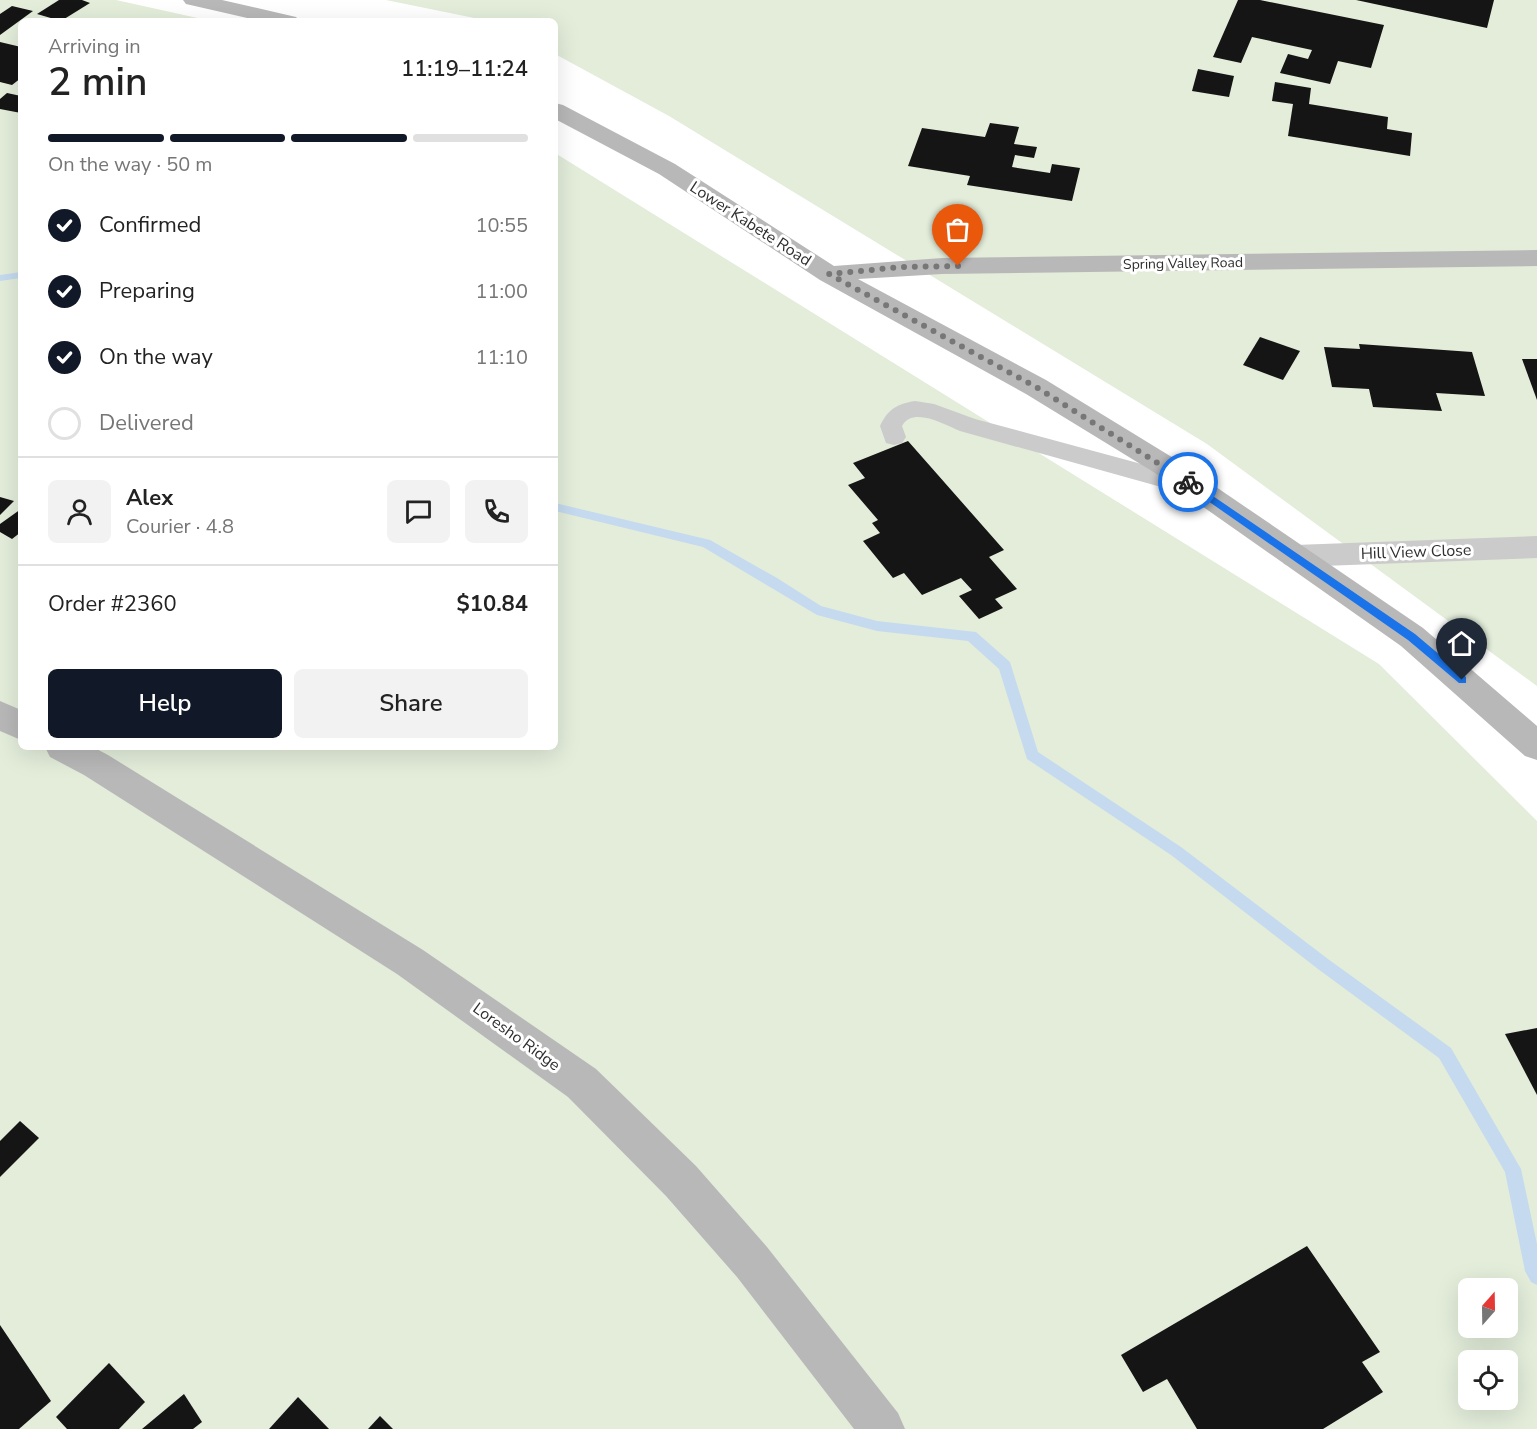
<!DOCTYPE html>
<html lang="en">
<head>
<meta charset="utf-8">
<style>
  body { margin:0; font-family:"Nunito Sans",sans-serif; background:#f2f2f2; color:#222; height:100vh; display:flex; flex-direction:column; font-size:22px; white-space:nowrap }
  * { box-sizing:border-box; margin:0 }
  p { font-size:20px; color:#767676 }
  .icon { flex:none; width:33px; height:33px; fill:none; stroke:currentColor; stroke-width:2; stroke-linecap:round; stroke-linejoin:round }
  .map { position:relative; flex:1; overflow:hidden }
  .panel { position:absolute; left:18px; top:18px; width:540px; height:732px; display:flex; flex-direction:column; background:#fff; border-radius:9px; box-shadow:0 6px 24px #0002 }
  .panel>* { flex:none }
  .needle { width:39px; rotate:20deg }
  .fabs { position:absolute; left:1458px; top:1278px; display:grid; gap:12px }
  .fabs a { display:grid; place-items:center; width:60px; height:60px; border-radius:9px; background:#fff; box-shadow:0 6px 24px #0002; font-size:30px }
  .pin { position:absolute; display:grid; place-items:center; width:51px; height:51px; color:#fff; margin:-62px -26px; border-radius:50% 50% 50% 0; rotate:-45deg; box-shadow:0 0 6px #0007 }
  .pin .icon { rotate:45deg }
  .courier { position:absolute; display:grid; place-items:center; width:60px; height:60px; margin:-30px; border:4px solid #1a73e8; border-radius:50%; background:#fff; color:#222; box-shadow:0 2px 8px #0007 }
  .head em { font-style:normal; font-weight:600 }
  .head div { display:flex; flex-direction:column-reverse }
  .head { display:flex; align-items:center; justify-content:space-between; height:102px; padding:0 30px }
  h1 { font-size:39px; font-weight:600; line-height:45px }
  .bar { display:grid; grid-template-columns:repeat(4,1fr); gap:9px 6px; align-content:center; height:72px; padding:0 30px }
  .bar i { height:8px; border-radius:4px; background:#e0e0e0 }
  .bar .on { background:#111827 }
  .bar p { grid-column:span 4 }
  .line { display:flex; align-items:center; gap:15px; padding:0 30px; border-top:2px solid #e0e0e0 }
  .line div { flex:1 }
  .round { display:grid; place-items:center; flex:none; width:63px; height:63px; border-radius:9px; background:#f2f2f2 }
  ol { padding:0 30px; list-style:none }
  li { display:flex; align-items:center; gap:18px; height:66px }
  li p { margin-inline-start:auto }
  li .icon { padding:6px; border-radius:50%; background:#111827; color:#fff; stroke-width:4 }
  li:last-child { color:#767676 }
  li i { width:33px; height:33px; border:3px solid #e0e0e0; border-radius:50% }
  .action { display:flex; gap:12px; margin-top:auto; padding:12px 30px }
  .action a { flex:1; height:69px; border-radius:9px; background:#111827; color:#fff; font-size:24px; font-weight:600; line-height:69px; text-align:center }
  .action a+a { background:#f2f2f2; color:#222 }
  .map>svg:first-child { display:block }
  .green { fill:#e3edda; fill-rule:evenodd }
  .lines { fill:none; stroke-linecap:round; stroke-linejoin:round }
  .stream { fill:#c5daef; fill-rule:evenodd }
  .building { fill:#151515 }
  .lane { fill:#cbcbcb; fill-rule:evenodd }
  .street { fill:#cbcbcb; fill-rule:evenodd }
  .secondary { fill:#b8b8b8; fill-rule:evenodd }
  .route { fill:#1a73e8 }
  .done { stroke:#777; stroke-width:6; stroke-dasharray:0 10.8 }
  .labels { text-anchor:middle; stroke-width:6; stroke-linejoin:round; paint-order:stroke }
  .far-street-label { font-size:14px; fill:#2e2e2e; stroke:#fff }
  .street-label { font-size:16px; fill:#2e2e2e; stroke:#fff }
</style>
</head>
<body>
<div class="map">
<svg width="1537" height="1429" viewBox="0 0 1537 1429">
  <rect width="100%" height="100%" fill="#fff"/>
  <!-- green -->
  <g class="green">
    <path d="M0,0H116L211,21H21V747H555V153L1379,664L1537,821V1429H0ZM1468,1288H1508V1328H1468ZM1468,1360H1508V1400H1468Z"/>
    <polygon points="386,0 1537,0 1537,686 1207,444 669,116 555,54 555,21 489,21"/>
  </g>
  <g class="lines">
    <!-- stream -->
    <g class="stream">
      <polygon points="21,272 21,278 0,281 0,275"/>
      <polygon points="555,503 710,540 777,578 821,606 877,621 976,632 1010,662 1038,752 1181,847 1328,959 1451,1048 1521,1169 1537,1244 1537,1285 1531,1282 1525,1271 1505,1172 1439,1058 1318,969 1171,855 1027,759 999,669 968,641 877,631 817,615 703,547 555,511"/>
    </g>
  </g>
  <!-- building -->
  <g class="building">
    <polygon points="59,0 82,0 90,3 61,21 37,14"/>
    <polygon points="1238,0 1260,0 1384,25 1371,68 1338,61 1330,84 1280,73 1288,54 1308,59 1312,50 1252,37 1241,63 1213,57"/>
    <polygon points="1356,0 1494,0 1487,28"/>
    <polygon points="12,6 33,11 0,35 0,14"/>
    <polygon points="0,42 21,47 21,78 12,85 0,82"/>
    <polygon points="1198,69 1234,76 1229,97 1192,91"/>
    <polygon points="1275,82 1311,88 1309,104 1388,117 1387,129 1412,133 1410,156 1288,136 1293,104 1272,101"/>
    <polygon points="7,93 21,96 21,113 0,109 0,99"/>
    <polygon points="990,123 1019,127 1014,144 1037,147 1034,158 1015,155 1012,167 1050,173 1052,164 1080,168 1072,201 967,185 970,176 908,166 922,128 985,137"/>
    <polygon points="1260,337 1300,351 1283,380 1243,365"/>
    <polygon points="1359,344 1472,352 1485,396 1436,393 1442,411 1373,407 1369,389 1332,387 1324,347 1360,349"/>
    <polygon points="1522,359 1537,359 1537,400"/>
    <polygon points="908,441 1004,550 989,557 1017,589 995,599 1003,608 979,619 959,596 972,590 961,578 922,595 904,573 893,578 863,541 880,533 872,523 878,520 848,485 865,478 853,463"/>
    <polygon points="0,497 14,501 0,515"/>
    <polygon points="21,509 21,532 12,539 0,532 0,524"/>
    <polygon points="1537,1028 1537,1095 1505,1034"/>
    <polygon points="20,1121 39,1138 0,1177 0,1141"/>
    <polygon points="1307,1246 1380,1352 1362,1362 1383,1392 1323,1429 1197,1429 1167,1379 1143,1392 1121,1355"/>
    <polygon points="0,1325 51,1401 19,1429 0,1429"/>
    <polygon points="109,1363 145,1402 119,1429 67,1429 56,1417"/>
    <polygon points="184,1394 202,1422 193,1429 142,1429"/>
    <polygon points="298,1397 329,1429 269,1429"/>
    <polygon points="380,1416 393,1429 368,1429"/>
  </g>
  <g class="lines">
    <!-- lane -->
    <path class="lane" d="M915,401L934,404L975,419L1197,479L1205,482L1209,488L1205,494L1197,497L960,431C945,425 913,406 902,426L906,437L902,443L894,445L886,443L880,426C888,409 897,404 915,401Z"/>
    <!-- street -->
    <polygon class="street" points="1537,536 1537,558 1295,567 1284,564 1280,556 1284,548 1295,545"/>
    <!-- secondary -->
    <g class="secondary">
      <polygon points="183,0 222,0 296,17 300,21 260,21 186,4"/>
      <polygon points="555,103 563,105 675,164 834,266 942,258 1537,250 1537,266 942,274 858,279 1046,380 1175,459 1423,628 1537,726 1537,760 1525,756 1401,646 1155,473 1026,394 820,280 659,174 555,119"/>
      <polygon points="0,701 21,710 21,740 0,731"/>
      <polygon points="45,747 93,747 108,755 423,950 596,1069 696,1166 767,1247 898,1413 905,1429 854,1429 737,1277 666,1196 568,1097 397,974 84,775 50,757"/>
    </g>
  </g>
  <!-- route -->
  <polygon class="route" points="1188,479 1415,634 1466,677 1466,683 1459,683 1408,640 1185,485 1185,480"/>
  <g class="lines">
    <!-- done -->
    <polyline class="done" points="958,266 902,267 829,274 1036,387 1188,482"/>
  </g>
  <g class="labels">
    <!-- far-street labels -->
    <g class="far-street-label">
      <text transform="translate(1183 263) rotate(-1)" y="5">Spring Valley Road</text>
    </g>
    <!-- street labels -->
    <g class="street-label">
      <text transform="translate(751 223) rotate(33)" y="6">Lower Kabete Road</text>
      <text transform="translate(1416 551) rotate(-2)" y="6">Hill View Close</text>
      <text transform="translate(517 1036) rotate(36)" y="6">Loresho Ridge</text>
    </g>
  </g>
</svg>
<div class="fabs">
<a><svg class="needle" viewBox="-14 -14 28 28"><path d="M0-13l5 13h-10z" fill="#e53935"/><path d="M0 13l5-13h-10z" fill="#767676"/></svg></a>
<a><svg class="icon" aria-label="locate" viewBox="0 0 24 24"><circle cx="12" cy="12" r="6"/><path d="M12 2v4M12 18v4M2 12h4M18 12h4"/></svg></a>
</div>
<div class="pin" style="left:958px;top:266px;background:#ea580c"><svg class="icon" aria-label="bag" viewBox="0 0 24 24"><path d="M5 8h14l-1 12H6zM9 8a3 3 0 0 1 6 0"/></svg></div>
<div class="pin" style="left:1462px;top:680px;background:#1f2937"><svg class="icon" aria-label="home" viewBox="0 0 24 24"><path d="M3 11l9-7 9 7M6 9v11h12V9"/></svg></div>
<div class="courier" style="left:1188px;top:482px"><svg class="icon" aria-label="bike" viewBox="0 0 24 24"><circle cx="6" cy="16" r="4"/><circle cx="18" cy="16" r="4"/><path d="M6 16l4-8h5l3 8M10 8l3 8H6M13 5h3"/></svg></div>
<section class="panel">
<div class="head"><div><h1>2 min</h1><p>Arriving in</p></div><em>11:19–11:24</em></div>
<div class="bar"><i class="on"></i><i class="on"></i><i class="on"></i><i></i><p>On the way · 50 m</p></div>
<ol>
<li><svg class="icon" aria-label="check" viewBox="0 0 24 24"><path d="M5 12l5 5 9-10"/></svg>Confirmed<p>10:55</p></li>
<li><svg class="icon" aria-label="check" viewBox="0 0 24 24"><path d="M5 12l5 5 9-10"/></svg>Preparing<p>11:00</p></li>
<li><svg class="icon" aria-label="check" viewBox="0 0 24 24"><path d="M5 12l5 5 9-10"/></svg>On the way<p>11:10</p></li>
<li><i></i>Delivered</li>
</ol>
<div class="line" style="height:108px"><a class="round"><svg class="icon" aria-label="person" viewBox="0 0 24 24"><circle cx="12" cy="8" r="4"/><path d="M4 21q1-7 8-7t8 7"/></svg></a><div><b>Alex</b><p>Courier · 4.8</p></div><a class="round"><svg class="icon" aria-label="chat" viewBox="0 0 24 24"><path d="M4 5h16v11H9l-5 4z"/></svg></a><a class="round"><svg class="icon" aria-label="phone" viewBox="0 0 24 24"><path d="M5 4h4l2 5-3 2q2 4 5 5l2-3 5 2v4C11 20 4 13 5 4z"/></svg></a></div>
<div class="line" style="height:78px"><div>Order #2360</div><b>$10.84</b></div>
<div class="action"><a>Help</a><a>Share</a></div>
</section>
</div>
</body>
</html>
